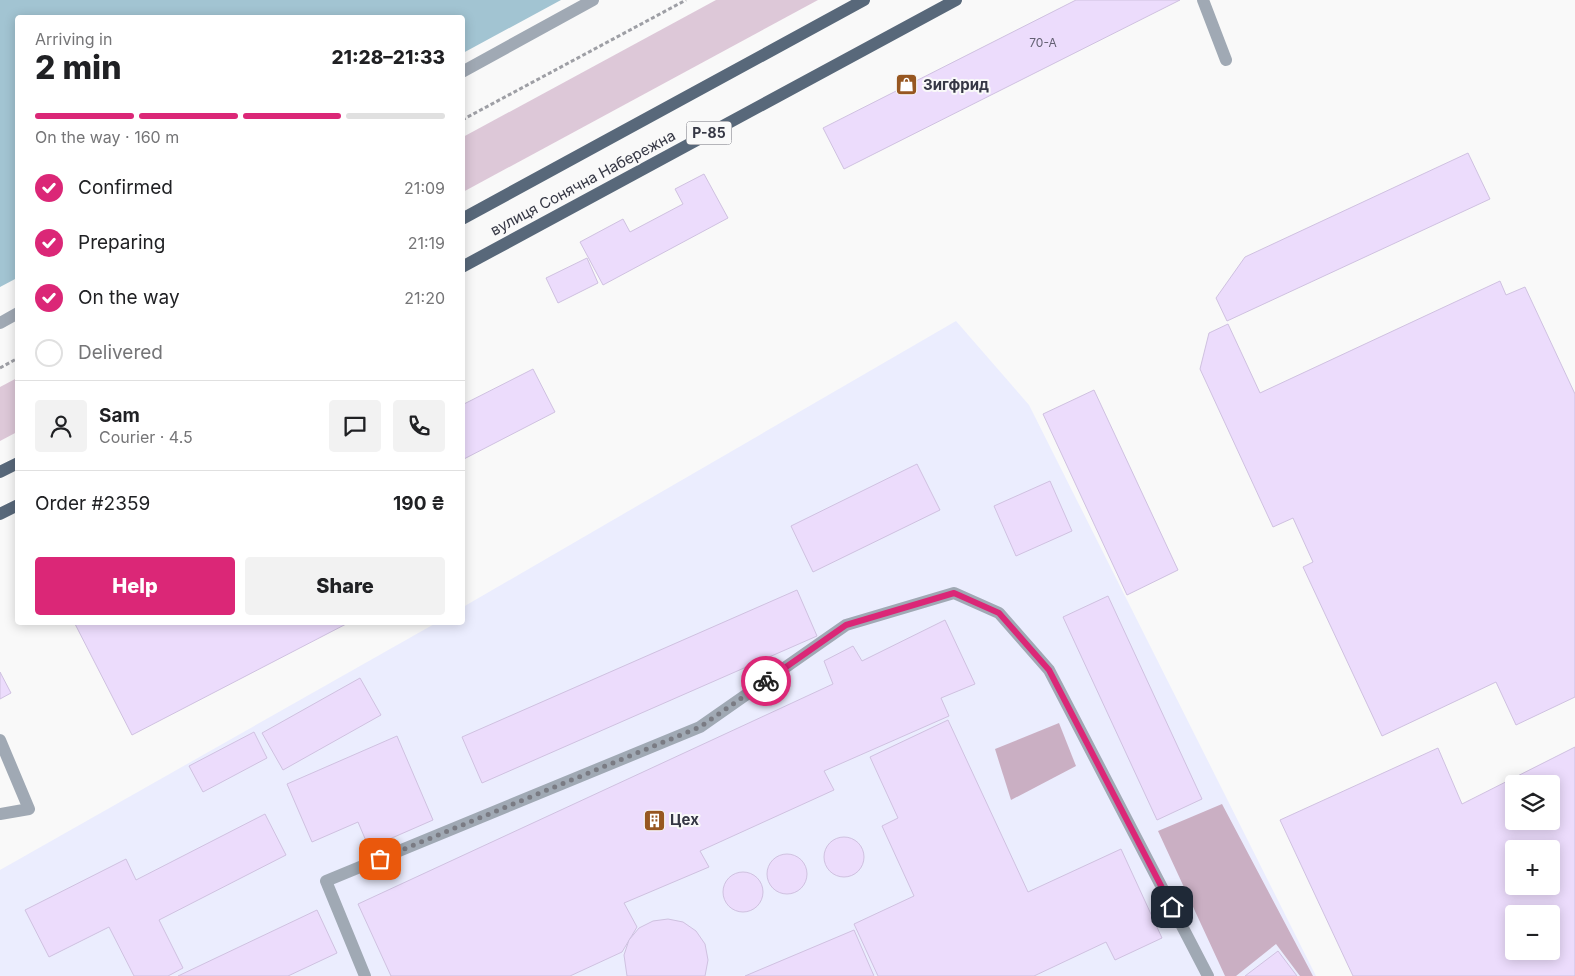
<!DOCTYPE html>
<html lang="en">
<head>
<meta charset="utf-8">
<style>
  body { margin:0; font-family:Inter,sans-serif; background:#f2f2f2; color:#202124; height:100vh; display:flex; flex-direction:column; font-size:19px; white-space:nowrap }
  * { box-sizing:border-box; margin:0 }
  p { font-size:16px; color:#757577 }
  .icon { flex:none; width:28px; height:28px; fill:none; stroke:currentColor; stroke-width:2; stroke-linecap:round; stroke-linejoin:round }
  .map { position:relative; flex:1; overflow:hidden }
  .sheet { position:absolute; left:15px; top:15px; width:450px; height:610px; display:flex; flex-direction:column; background:#fff; border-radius:5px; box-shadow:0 2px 12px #0003 }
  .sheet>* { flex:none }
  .buttons { position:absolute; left:1505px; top:775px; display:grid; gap:10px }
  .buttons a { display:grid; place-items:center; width:55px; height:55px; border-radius:5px; background:#fff; box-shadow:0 2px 12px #0003; font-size:25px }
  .pin { position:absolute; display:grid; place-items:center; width:42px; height:42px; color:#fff; margin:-21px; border-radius:10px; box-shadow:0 2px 8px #0006 }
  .courier { position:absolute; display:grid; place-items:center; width:50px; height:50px; margin:-25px; border:4px solid #db2777; border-radius:50%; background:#fff; color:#222; box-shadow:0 1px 6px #0007 }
  .overview em { font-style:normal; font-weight:800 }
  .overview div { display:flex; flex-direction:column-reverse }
  .overview { display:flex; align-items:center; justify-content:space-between; height:85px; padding:0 20px }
  h1 { font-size:32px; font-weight:800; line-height:38px }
  .bar { display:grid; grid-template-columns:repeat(4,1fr); gap:8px 5px; align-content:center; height:60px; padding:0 20px }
  .bar i { height:6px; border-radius:4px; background:#e0e0e0 }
  .bar .active { background:#db2777 }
  .bar p { grid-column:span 4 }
  .line { display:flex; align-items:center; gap:12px; padding:0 20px; border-top:1px solid #e0e0e0 }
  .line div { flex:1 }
  .round { display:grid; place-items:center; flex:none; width:52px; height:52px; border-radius:5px; background:#f2f2f2 }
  ol { padding:0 20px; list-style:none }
  li { display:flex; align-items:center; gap:15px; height:55px }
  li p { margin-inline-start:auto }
  li .icon { padding:5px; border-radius:50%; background:#db2777; color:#fff; stroke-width:4 }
  li:last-child { color:#757577 }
  li i { width:28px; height:28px; border:2px solid #e0e0e0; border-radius:50% }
  .button { display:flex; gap:10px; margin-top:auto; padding:10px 20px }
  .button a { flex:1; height:58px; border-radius:5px; background:#db2777; color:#fff; font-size:20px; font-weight:800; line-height:58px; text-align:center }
  .button a+a { background:#f2f2f2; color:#202124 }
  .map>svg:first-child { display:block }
  .built { fill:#ebedfe }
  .green { fill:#ddc8d8 }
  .forest { fill:#caafc3 }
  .water { fill:#a2c4d2 }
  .building { fill:#ecdcfc; stroke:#cfc1e0; fill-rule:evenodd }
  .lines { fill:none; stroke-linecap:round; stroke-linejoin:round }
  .path { stroke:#9e9fa5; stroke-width:3; stroke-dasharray:4 2.5; stroke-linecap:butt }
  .lane { stroke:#a0a9b4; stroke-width:12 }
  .primary { stroke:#58687a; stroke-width:12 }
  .done { stroke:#7a7b83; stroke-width:5; stroke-dasharray:0 9 }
  .route { stroke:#db2777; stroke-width:6 }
  .labels { text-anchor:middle; stroke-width:4; stroke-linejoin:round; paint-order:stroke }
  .number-label { font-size:12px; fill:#636072 }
  .shield { fill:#f9f9f9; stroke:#70717a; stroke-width:1 }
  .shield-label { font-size:14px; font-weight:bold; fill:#353744 }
  .poi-label { font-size:15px; font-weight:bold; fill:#353744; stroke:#f9f9f9; text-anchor:start }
  .street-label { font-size:15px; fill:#353744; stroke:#f9f9f9 }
</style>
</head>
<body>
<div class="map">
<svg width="1575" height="976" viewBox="0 0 1575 976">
  <rect width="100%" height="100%" fill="#f9f9f9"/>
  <!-- built -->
  <polygon class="built" points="956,321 1029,405 1316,976 0,976 0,870 436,623 462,622 463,607"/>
  <!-- green -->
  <g class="green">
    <polygon points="716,0 818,0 463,192 463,137"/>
    <polygon points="17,378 17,432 0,441 0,387"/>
  </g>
  <!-- forest -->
  <g class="forest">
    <polygon points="1059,723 1076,766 1011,800 995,749"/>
    <polygon points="1222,804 1313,976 1300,976 1276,944 1236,976 1225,976 1158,831"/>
  </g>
  <!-- water -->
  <polygon class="water" points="0,0 561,0 463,53 462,18 18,18 17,278 0,287"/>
  <!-- building -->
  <g class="building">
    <polygon points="1076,0 1180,0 844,169 823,128"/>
    <polygon points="1468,153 1490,199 1227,321 1216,298 1245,257"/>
    <polygon points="704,174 728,218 603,285 580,242 623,219 630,232 683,204 675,189"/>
    <polygon points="587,258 598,283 558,303 546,278"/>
    <polygon points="1500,281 1506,295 1525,287 1575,394 1575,697 1516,725 1496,682 1382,736 1303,567 1313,562 1293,518 1273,527 1200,369 1209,333 1228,324 1260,393"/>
    <polygon points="533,369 555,412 462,460 462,405"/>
    <polygon points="1094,390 1178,570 1127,595 1043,414"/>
    <polygon points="917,464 940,510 813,572 791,526"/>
    <polygon points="1050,481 1072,531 1016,556 994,506"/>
    <polygon points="797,590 817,636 482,783 462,737"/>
    <polygon points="1108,596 1202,799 1157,820 1063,617"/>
    <polygon points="945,620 975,684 941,698 949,716 824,771 834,790 700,851 709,867 624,903 637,927 622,952 570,976 391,976 358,904 833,684 824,661 853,646 862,661"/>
    <polygon points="74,622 350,622 132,735"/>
    <polygon points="0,672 11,693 0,699"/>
    <polygon points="360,678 381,715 283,770 262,733"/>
    <polygon points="948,720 1028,892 1121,849 1162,938 1115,960 1106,942 1034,976 878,976 854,924 914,896 882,826 898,818 870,757"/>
    <polygon points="254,732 267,758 203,792 189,766"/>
    <polygon points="397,736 433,820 369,848 358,822 312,842 287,784"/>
    <path d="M1575,747V976H1353L1280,820L1438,748L1462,804ZM1514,784H1551V821H1514ZM1514,849H1551V886H1514ZM1514,914H1551V951H1514Z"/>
    <polygon points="265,814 286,855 159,920 183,968 168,976 134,976 109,927 49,957 25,910 126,859 136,880"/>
    <circle cx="844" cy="857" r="20"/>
    <circle cx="787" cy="874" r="20"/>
    <circle cx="743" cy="892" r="20"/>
    <polygon points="317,910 337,953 288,976 178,976"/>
    <polygon points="668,919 683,922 696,931 705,944 708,960 705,976 627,976 624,955 629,940 639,928 653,921"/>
    <polygon points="854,930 874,976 745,976"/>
    <polygon points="1278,951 1297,976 1245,976"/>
  </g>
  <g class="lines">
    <!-- path -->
    <g class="path">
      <polyline points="462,120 686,0"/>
      <polyline points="0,368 18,358"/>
    </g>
    <!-- lane -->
    <g class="lane">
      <polyline points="1203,0 1226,60"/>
      <polyline points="462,72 593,0"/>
      <polyline points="0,323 18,313"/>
      <polyline points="0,740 29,809 0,814"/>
      <polyline points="365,976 326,881 700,727 846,625 954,593 999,613 1049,670 1208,976"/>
    </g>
    <!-- primary -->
    <g class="primary">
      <polyline points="462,219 864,0"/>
      <polyline points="462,267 956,0"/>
      <polyline points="0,472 18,463"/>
      <polyline points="0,514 18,505"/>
    </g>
  </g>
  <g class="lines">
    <!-- done -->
    <polyline class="done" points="380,859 700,727 766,681"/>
    <!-- route -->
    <polyline class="route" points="766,681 846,625 954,593 999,613 1049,670 1172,907"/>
  </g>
  <!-- icons -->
  <defs>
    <symbol id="shop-square" viewBox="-11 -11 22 22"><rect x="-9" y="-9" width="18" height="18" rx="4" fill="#975721" stroke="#f9f9f9"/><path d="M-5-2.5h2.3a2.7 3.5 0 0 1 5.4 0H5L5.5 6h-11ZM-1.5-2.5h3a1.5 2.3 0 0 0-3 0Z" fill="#fff"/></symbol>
    <symbol id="building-square" viewBox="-11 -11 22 22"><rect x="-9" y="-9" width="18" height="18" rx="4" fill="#975721" stroke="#f9f9f9"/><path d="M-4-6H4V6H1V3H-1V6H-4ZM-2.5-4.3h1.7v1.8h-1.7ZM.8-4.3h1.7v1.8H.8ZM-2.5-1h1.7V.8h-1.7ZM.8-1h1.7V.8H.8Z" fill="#fff"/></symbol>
  </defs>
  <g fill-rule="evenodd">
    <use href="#shop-square" x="894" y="72" width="25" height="25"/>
    <use href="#building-square" x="642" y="808" width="25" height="25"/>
  </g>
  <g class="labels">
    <!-- number labels -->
    <g class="number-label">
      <text x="1043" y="47">70-А</text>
    </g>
    <!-- shield labels -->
    <rect class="shield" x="686.5" y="121.5" width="45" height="23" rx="4"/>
    <g class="shield-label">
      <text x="709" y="138">Р-85</text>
    </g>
    <!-- poi labels -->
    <g class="poi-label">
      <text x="923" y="90">Зигфрид</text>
      <text x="670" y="825">Цех</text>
    </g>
    <!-- street labels -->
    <g class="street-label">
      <text transform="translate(583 183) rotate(-28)" y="5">вулиця Сонячна Набережна</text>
    </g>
  </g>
</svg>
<div class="buttons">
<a><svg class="icon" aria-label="layers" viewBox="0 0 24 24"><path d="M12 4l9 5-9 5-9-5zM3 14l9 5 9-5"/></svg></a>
<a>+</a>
<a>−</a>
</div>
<div class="pin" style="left:380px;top:859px;background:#ea580c"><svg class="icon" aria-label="bag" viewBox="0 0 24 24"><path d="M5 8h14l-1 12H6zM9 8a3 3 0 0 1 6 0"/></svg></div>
<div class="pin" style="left:1172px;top:907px;background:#1f2937"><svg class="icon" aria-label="home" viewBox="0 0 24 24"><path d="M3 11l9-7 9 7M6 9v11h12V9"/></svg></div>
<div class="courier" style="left:766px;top:681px"><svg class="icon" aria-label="bike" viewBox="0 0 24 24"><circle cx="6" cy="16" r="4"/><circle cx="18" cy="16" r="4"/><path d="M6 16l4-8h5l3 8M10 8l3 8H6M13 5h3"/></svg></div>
<section class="sheet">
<div class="overview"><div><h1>2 min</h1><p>Arriving in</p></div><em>21:28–21:33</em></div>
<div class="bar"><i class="active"></i><i class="active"></i><i class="active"></i><i></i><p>On the way · 160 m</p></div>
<ol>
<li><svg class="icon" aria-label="check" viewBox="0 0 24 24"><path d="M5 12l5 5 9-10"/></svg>Confirmed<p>21:09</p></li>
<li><svg class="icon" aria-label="check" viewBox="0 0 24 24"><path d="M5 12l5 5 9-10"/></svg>Preparing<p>21:19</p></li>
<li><svg class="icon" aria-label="check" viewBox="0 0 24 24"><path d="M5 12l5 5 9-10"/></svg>On the way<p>21:20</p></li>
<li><i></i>Delivered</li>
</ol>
<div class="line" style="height:90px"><a class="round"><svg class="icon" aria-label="person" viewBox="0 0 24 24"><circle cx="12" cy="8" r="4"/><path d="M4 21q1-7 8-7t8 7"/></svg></a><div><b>Sam</b><p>Courier · 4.5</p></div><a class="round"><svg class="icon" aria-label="chat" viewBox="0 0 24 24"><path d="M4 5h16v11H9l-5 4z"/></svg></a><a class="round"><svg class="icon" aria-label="phone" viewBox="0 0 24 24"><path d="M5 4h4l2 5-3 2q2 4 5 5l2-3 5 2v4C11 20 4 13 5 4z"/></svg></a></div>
<div class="line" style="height:65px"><div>Order #2359</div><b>190 ₴</b></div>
<div class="button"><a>Help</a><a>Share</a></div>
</section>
</div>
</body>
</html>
